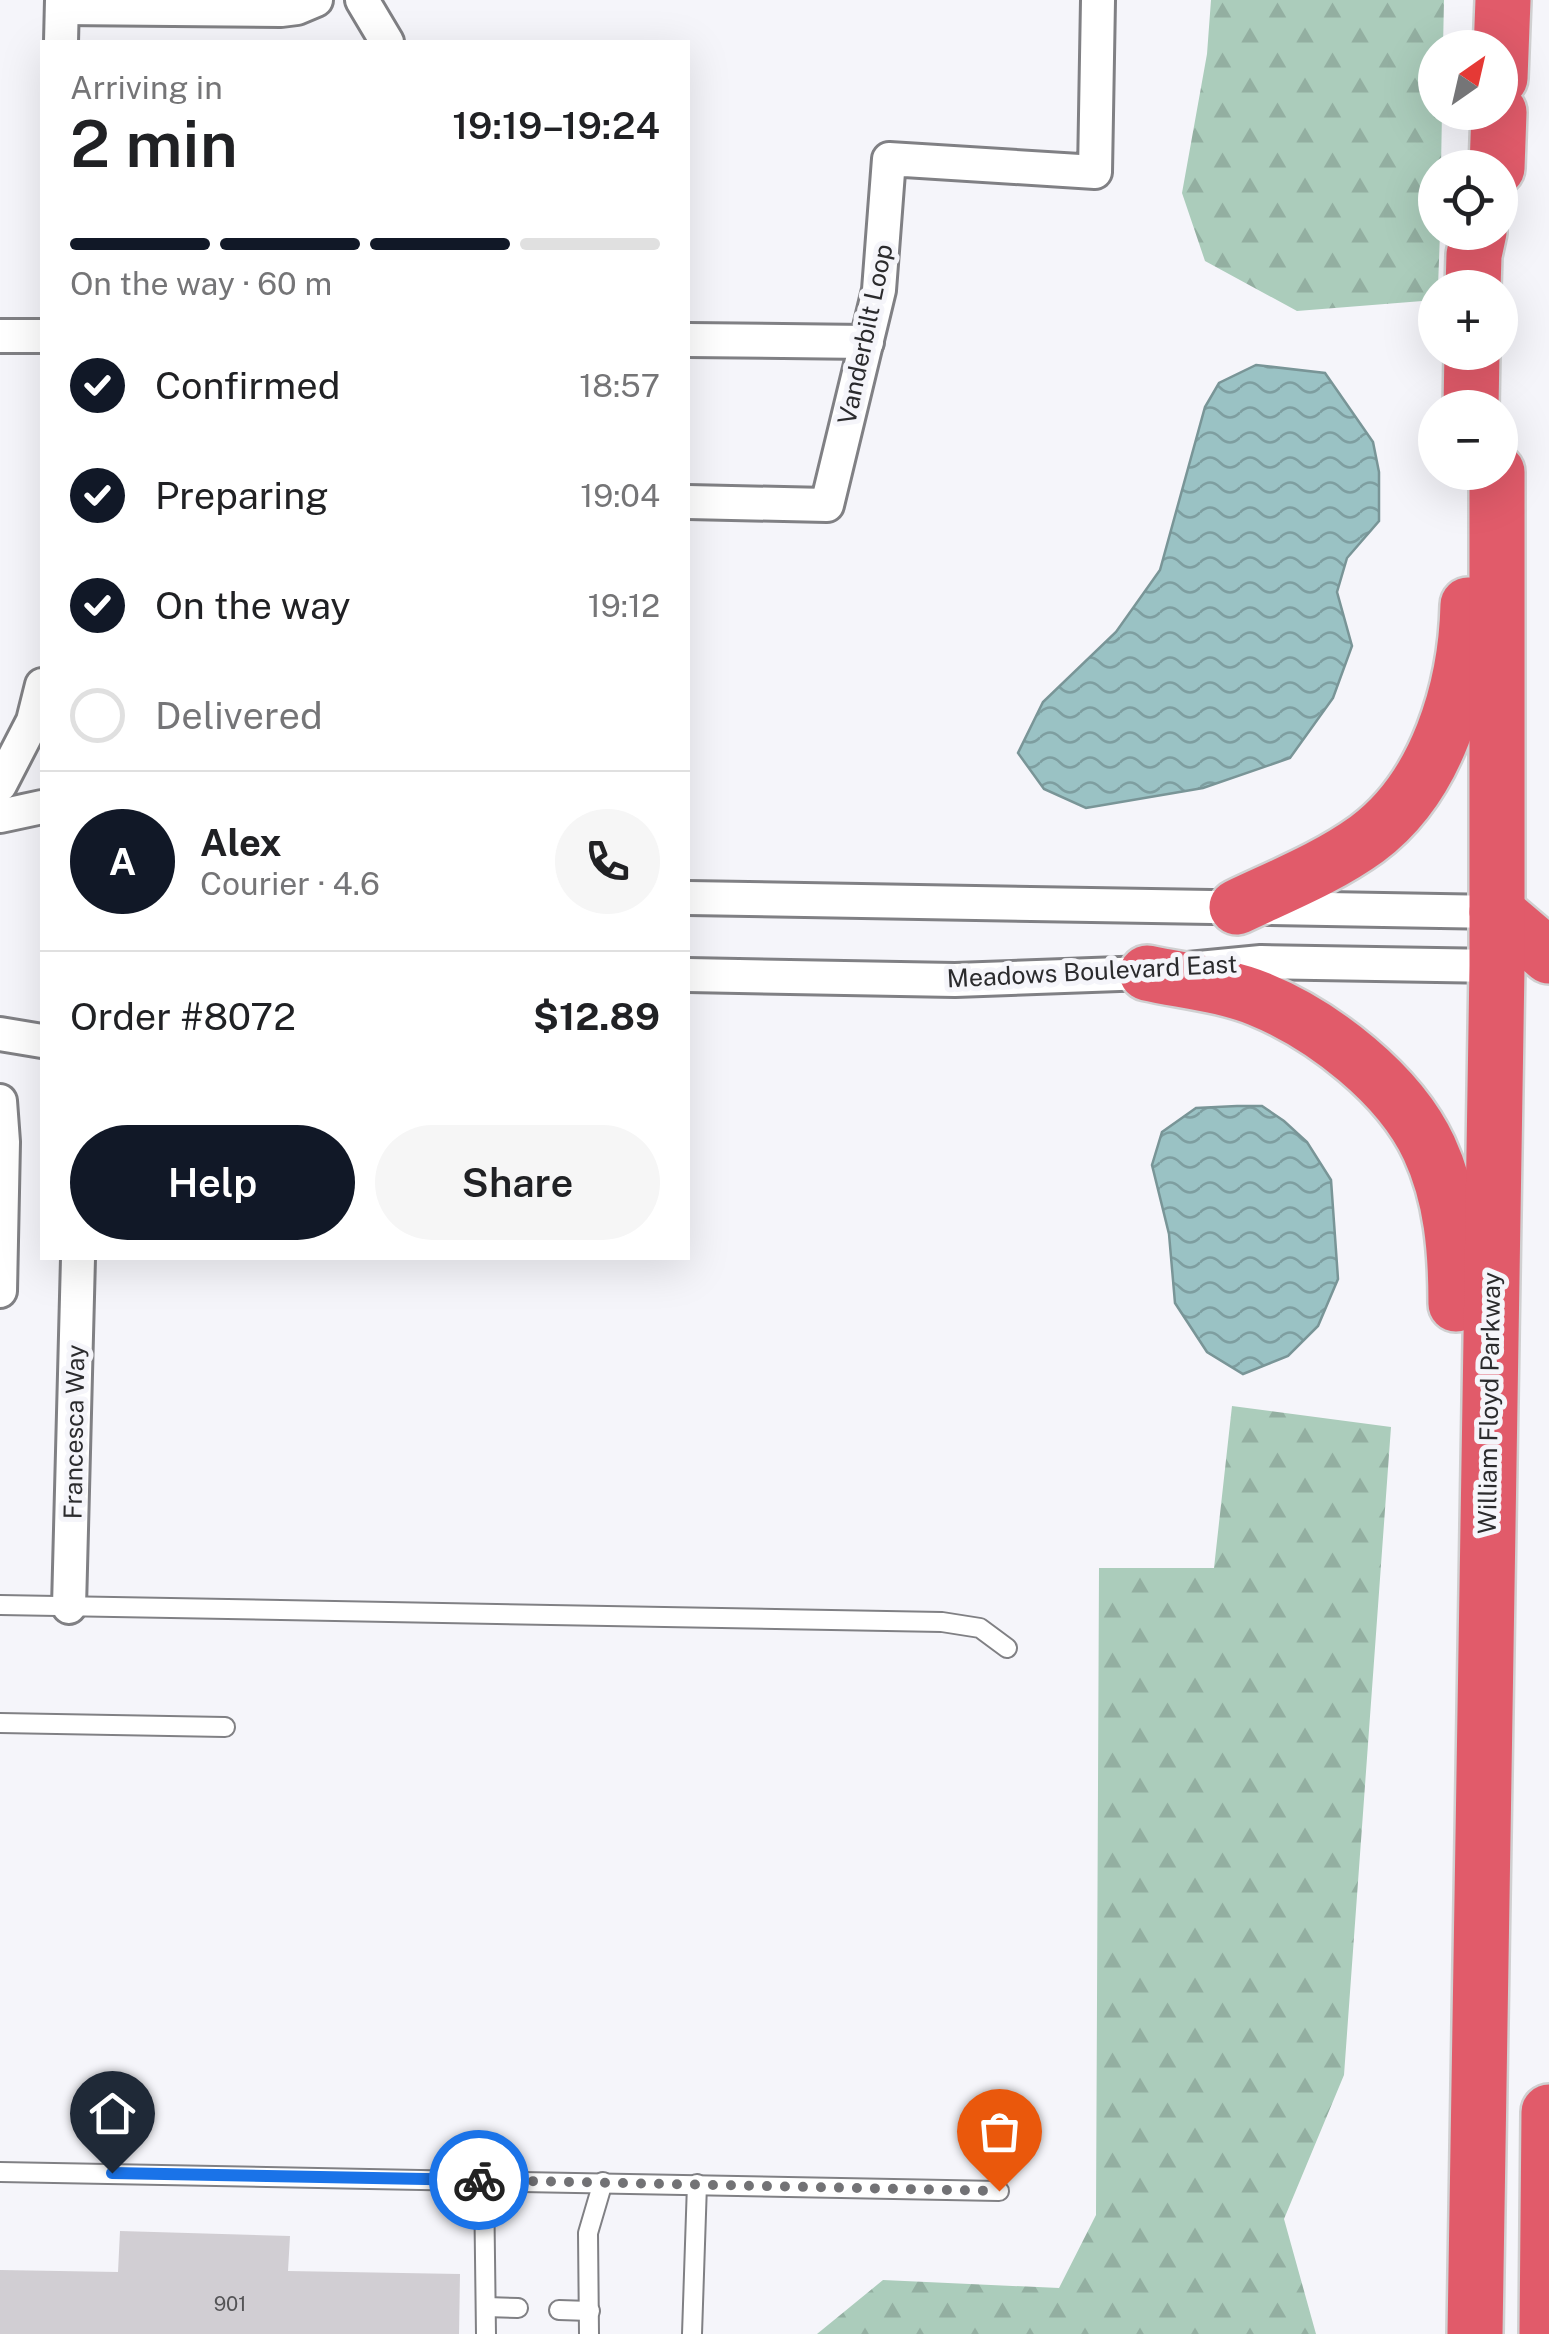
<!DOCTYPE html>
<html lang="en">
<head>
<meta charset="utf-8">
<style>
  body { margin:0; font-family:"Public Sans",sans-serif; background:#f6f6f6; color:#202124; height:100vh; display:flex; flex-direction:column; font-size:38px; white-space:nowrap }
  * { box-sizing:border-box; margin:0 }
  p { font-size:32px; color:#757577 }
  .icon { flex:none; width:55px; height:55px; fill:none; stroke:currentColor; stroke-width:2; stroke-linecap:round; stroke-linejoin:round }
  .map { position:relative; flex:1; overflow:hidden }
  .side { position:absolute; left:40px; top:40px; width:650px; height:1220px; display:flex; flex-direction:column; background:#fff; border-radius:0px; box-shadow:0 10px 40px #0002 }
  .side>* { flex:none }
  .needle { width:65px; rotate:34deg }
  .controls { position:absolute; left:1418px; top:30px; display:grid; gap:20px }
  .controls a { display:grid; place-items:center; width:100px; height:100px; border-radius:50%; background:#fff; box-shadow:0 10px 40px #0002; font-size:50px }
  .pin { position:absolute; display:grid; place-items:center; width:85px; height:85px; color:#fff; margin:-102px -42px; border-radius:50% 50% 50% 0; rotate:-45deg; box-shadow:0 0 10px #0007 }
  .pin .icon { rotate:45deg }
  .courier { position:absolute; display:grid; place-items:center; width:100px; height:100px; margin:-50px; border:8px solid #1a73e8; border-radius:50%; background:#fff; color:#222; box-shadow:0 2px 12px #0007 }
  .headline em { font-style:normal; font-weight:600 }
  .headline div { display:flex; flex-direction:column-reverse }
  .headline { display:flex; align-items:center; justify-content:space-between; height:170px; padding:0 30px }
  h1 { font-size:65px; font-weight:600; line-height:75px }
  .bar { display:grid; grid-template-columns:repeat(4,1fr); gap:15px 10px; align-content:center; height:120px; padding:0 30px }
  .bar i { height:12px; border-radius:8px; background:#e0e0e0 }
  .bar .on { background:#111827 }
  .bar p { grid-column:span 4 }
  .line { display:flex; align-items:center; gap:25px; padding:0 30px; border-top:2px solid #e0e0e0 }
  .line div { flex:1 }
  .round { display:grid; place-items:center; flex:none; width:105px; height:105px; border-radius:52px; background:#f6f6f6 }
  ol { padding:0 30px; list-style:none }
  li { display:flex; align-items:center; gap:30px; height:110px }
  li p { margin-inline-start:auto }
  li .icon { padding:10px; border-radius:50%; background:#111827; color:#fff; stroke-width:4 }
  li:last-child { color:#757577 }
  li i { width:55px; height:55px; border:5px solid #e0e0e0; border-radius:50% }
  .button { display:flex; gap:20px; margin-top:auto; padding:20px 30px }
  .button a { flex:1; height:115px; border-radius:60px; background:#111827; color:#fff; font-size:40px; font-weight:600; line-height:115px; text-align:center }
  .button a+a { background:#f6f6f6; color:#202124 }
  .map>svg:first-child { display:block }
  .forest { fill:url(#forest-firs) }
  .water { fill:url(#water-waves); stroke:#799597; stroke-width:2.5 }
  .building { fill:#d1ced3 }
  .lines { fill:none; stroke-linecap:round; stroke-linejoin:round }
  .lane-casing { stroke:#808084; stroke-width:22 }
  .street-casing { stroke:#808084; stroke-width:38 }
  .highway-casing { stroke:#d0d0d1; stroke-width:60 }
  .lane { stroke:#fff; stroke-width:18 }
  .street { stroke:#fff; stroke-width:32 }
  .highway { stroke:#e15b6a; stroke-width:55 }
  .done { stroke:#727275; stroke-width:10; stroke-dasharray:0 18 }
  .route { stroke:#1a73e8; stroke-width:12 }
  .labels { text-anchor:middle; stroke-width:10; stroke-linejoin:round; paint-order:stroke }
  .number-label { font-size:20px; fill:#545456 }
  .street-label { font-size:25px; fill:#2b2b2d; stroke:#f5f5fa }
</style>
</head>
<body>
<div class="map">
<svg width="1549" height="2334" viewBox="0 0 1549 2334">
  <defs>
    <pattern id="forest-firs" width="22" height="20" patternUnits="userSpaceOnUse" patternTransform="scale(2.5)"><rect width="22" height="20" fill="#abccbb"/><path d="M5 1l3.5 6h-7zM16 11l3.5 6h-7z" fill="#93afa1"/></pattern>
    <pattern id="water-waves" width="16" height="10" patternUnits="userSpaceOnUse" patternTransform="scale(2.5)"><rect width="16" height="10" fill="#9ac2c4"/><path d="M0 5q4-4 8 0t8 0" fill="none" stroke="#7e9ea0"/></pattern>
  </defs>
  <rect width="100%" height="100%" fill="#f5f5fa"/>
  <!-- forest -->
  <g class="forest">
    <polygon points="1211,0 1444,0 1443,47 1435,48 1435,112 1442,113 1441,167 1435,168 1435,232 1440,233 1438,287 1435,288 1435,300 1297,311 1205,261 1182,193 1207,54"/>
    <polygon points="1232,1406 1391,1427 1344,2075 1284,2219 1316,2334 817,2334 883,2280 1059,2288 1096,2215 1099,1568 1214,1568"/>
  </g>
  <!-- water -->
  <g class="water">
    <polygon points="1256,365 1325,373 1373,442 1379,472 1379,521 1347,558 1337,592 1352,646 1333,698 1290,758 1203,788 1086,808 1044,789 1018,753 1043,702 1116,632 1160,570 1205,407 1219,383"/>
    <polygon points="1237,1106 1262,1106 1284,1121 1307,1142 1331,1180 1338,1279 1318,1326 1288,1356 1243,1374 1207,1352 1175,1303 1169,1234 1152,1165 1162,1132 1196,1108"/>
  </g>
  <!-- building -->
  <polygon class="building" points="120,2231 290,2236 288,2271 460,2274 459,2334 0,2334 0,2270 118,2272"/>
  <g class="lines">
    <defs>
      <g id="lane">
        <polyline points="0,1605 942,1622 980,1628 1007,1648"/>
        <polyline points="0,1723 225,1727"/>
        <polyline points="0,2172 999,2191"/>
        <polyline points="484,2180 486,2334"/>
        <polyline points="486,2307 518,2308"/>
        <polyline points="559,2310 590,2311"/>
        <polyline points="589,2334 588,2233 603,2182"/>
        <polyline points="692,2334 697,2184"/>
      </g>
      <g id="street">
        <polyline points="362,0 387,42"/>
        <polyline points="62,8 281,10 297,8 316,0"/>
        <polyline points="61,42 62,0"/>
        <polyline points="0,336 42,336"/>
        <polyline points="688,340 867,342"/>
        <polyline points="688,502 827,505 879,290 889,159 1095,172 1098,0"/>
        <polyline points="0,785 33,721 42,685"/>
        <polyline points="0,816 42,807"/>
        <polyline points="688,898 1497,912"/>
        <polyline points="688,975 955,980 1147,973 1261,962 1497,966"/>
        <polyline points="0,1034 42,1041"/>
        <polyline points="0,1101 3,1142 0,1291"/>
        <polyline points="69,1607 78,1258"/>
      </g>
      <g id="highway">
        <polyline points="1500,78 1503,0"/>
        <polyline points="1497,168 1499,112"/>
        <polyline points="1473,288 1474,255 1479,232"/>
        <polyline points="1471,408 1472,352"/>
        <path d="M1237,907C1281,886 1327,868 1367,839C1437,787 1466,689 1468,605"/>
        <polyline points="1497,912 1549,956"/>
        <path d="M1147,973C1184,981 1225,985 1259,999C1323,1025 1399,1084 1429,1148C1452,1197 1456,1251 1456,1304"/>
        <polyline points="1475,2334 1497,966 1497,472"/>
        <polyline points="1547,2334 1549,2112"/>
      </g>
    </defs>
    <!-- lane casing -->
    <use href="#lane" class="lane-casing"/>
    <!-- street casing -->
    <use href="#street" class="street-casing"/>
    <!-- highway casing -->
    <use href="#highway" class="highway-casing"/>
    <!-- lane -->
    <use href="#lane" class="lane"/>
    <!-- street -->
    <use href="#street" class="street"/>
    <!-- highway -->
    <use href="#highway" class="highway"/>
  </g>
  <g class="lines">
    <!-- done -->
    <polyline class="done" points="479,2180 999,2191"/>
    <!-- route -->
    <polyline class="route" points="112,2173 479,2180"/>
  </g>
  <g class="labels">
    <!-- number labels -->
    <g class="number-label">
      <text x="230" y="2311">901</text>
    </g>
    <!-- street labels -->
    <g class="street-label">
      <text transform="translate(865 334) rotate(-78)" y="9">Vanderbilt Loop</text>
      <text transform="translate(1092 971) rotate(-3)" y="9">Meadows Boulevard East</text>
      <text transform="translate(1489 1403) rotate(-89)" y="9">William Floyd Parkway</text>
      <text transform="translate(74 1432) rotate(-89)" y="9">Francesca Way</text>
    </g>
  </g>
</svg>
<div class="controls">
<a><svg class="needle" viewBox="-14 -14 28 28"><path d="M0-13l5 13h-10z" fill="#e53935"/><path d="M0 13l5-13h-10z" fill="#757577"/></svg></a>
<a><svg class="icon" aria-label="locate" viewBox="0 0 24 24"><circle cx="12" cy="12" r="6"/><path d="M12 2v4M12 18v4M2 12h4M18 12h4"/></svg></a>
<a>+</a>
<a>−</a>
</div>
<div class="pin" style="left:999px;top:2191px;background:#ea580c"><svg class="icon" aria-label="bag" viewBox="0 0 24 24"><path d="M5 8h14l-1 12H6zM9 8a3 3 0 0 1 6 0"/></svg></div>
<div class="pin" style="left:112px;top:2173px;background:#1f2937"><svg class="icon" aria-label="home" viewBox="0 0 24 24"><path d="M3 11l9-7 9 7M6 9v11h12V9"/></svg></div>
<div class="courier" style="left:479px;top:2180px"><svg class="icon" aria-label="bike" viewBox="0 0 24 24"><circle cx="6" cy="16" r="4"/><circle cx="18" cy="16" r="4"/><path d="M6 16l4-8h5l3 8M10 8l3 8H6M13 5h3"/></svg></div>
<section class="side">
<div class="headline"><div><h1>2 min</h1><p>Arriving in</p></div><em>19:19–19:24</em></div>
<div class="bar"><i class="on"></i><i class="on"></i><i class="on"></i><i></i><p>On the way · 60 m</p></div>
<ol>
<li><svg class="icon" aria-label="check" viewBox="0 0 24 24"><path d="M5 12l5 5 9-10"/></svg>Confirmed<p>18:57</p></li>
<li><svg class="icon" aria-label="check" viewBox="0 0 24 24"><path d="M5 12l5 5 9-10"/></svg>Preparing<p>19:04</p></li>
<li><svg class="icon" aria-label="check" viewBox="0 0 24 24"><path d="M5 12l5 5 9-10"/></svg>On the way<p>19:12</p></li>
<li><i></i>Delivered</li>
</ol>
<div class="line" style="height:180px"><b class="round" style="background:#111827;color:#fff">A</b><div><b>Alex</b><p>Courier · 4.6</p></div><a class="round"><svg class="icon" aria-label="phone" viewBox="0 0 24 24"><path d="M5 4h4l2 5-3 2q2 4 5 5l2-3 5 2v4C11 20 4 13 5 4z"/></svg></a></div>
<div class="line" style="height:130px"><div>Order #8072</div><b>$12.89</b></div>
<div class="button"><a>Help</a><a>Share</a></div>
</section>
</div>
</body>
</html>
